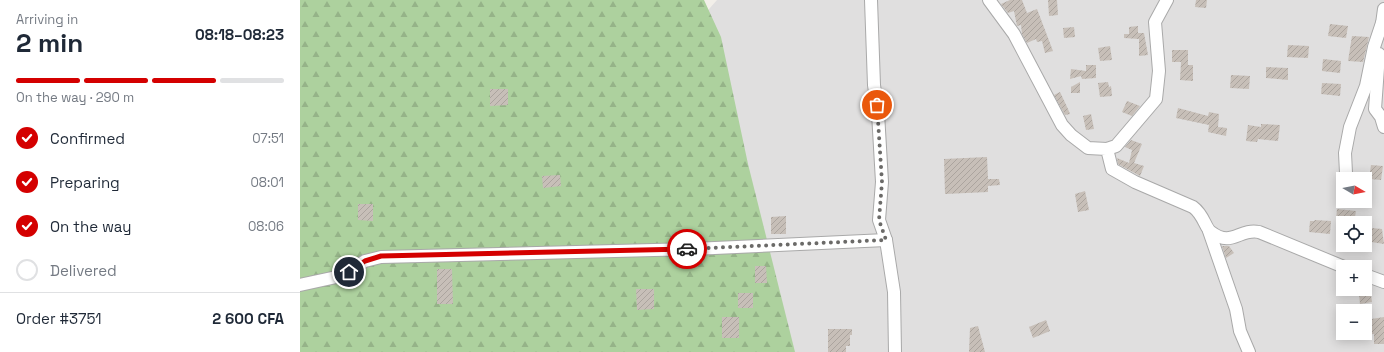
<!DOCTYPE html>
<html lang="en">
<head>
<meta charset="utf-8">
<style>
  body { margin:0; font-family:"Space Grotesk",sans-serif; background:#f6f6f7; color:#1f2937; height:100vh; display:flex; flex-direction:column; font-size:15px; white-space:nowrap }
  * { box-sizing:border-box; margin:0 }
  p { font-size:13px; color:#747a83 }
  .icon { flex:none; width:22px; height:22px; fill:none; stroke:currentColor; stroke-width:2; stroke-linecap:round; stroke-linejoin:round }
  .map { position:relative; flex:1; overflow:hidden }
  .side { display:flex; flex-direction:column; background:#fff; width:300px }
  .side>* { flex:none }
  .needle { width:26px; rotate:100deg }
  .fabs { position:absolute; left:1036px; top:172px; display:grid; gap:8px }
  .fabs a { display:grid; place-items:center; width:36px; height:36px; border-radius:0px; background:#fff; box-shadow:0 2px 10px #0003; font-size:20px }
  .pin { position:absolute; display:grid; place-items:center; width:34px; height:34px; color:#fff; margin:-17px; border:2px solid #fff; border-radius:50%; box-shadow:0 1px 4px #0007 }
  .courier { position:absolute; display:grid; place-items:center; width:40px; height:40px; margin:-20px; border:3px solid #d40000; border-radius:50%; background:#fff; color:#222; box-shadow:0 1px 5px #0007 }
  .head em { font-style:normal; font-weight:700 }
  .head div { display:flex; flex-direction:column-reverse }
  .head { display:flex; align-items:center; justify-content:space-between; height:68px; padding:0 16px }
  h1 { font-size:26px; font-weight:700; line-height:30px }
  .bar { display:grid; grid-template-columns:repeat(4,1fr); gap:6px 4px; align-content:center; height:48px; padding:0 16px }
  .bar i { height:5px; border-radius:3px; background:#e0e1e3 }
  .bar .current { background:#d40000 }
  .bar p { grid-column:span 4 }
  .line { display:flex; align-items:center; gap:10px; padding:0 16px; border-top:1px solid #e0e1e3 }
  .line div { flex:1 }
  ol { padding:0 16px; list-style:none }
  li { display:flex; align-items:center; gap:12px; height:44px }
  li p { margin-inline-start:auto }
  li .icon { padding:4px; border-radius:50%; background:#d40000; color:#fff; stroke-width:4 }
  li:last-child { color:#747a83 }
  li i { width:22px; height:22px; border:2px solid #e0e1e3; border-radius:50% }
  main { display:flex; flex:1; min-height:0 }
  .map>svg:first-child { display:block }
  .residential { fill:#e0dfdf; fill-rule:evenodd }
  .forest { fill:url(#forest-firs) }
  .building { fill:url(#building-hatch) }
  .lines { fill:none; stroke-linecap:round; stroke-linejoin:round }
  .minor-casing { stroke:#a9a9a9; stroke-width:14 }
  .minor { stroke:#fff; stroke-width:12 }
  .done { stroke:#6b6a68; stroke-width:4; stroke-dasharray:0 7.2 }
  .route { stroke:#d40000; stroke-width:5 }
</style>
</head>
<body>
<main>
<section class="side">
<div class="head"><div><h1>2 min</h1><p>Arriving in</p></div><em>08:18–08:23</em></div>
<div class="bar"><i class="current"></i><i class="current"></i><i class="current"></i><i></i><p>On the way · 290 m</p></div>
<ol>
<li><svg class="icon" aria-label="check" viewBox="0 0 24 24"><path d="M5 12l5 5 9-10"/></svg>Confirmed<p>07:51</p></li>
<li><svg class="icon" aria-label="check" viewBox="0 0 24 24"><path d="M5 12l5 5 9-10"/></svg>Preparing<p>08:01</p></li>
<li><svg class="icon" aria-label="check" viewBox="0 0 24 24"><path d="M5 12l5 5 9-10"/></svg>On the way<p>08:06</p></li>
<li><i></i>Delivered</li>
</ol>
<div class="line" style="height:52px"><div>Order #3751</div><b>2 600 CFA</b></div>
</section>
<div class="map">
<svg width="1084" height="352" viewBox="0 0 1084 352">
  <defs>
    <pattern id="forest-firs" width="22" height="20" patternUnits="userSpaceOnUse"><rect width="22" height="20" fill="#add19e"/><path d="M5 1l3.5 6h-7zM16 11l3.5 6h-7z" fill="#95b388"/></pattern>
    <pattern id="building-hatch" width="6" height="6" patternUnits="userSpaceOnUse"><rect width="6" height="6" fill="#c7bfb8"/><path d="M-1 1l2-2M0 6l6-6M5 7l2-2" fill="none" stroke="#aba49e"/></pattern>
  </defs>
  <rect width="100%" height="100%" fill="#f2efe9"/>
  <!-- residential -->
  <path class="residential" d="M417,0H1084V352H106ZM1043,179H1065V201H1043ZM1043,223H1065V245H1043ZM1043,267H1065V289H1043ZM1043,311H1065V333H1043Z"/>
  <!-- forest -->
  <polygon class="forest" points="0,0 404,0 421,37 448,164 495,352 0,352"/>
  <!-- building -->
  <g class="building">
    <polygon points="710,0 722,0 727,13 737,9 753,51 745,53 742,41 737,42 736,39 727,43 722,34 721,25 717,26 714,11 708,13 701,4"/>
    <polygon points="748,0 757,0 758,15 749,16"/>
    <polygon points="896,0 907,0 906,8 895,7"/>
    <polygon points="1030,24 1048,26 1046,38 1028,36"/>
    <polygon points="838,26 838,33 844,33 848,55 839,56 839,39 824,38 824,34 829,34 829,27"/>
    <polygon points="774,27 775,37 764,38 763,28"/>
    <polygon points="1052,36 1069,37 1063,62 1048,61"/>
    <polygon points="988,45 1009,46 1008,58 987,57"/>
    <polygon points="810,46 812,60 800,61 798,48"/>
    <polygon points="872,50 888,50 888,65 893,65 893,81 880,80 881,62 872,62"/>
    <polygon points="1023,59 1041,61 1040,73 1022,71"/>
    <polygon points="786,65 796,65 796,78 782,79 781,76 770,79 771,69 786,71"/>
    <polygon points="966,67 988,68 988,80 966,78"/>
    <polygon points="931,75 950,76 949,89 930,88"/>
    <polygon points="780,82 780,93 771,93 771,87"/>
    <polygon points="808,82 809,87 811,86 812,96 800,97 798,83"/>
    <polygon points="1022,83 1041,84 1040,96 1021,94"/>
    <polygon points="190,89 208,89 208,105 190,106"/>
    <polygon points="760,92 768,109 770,114 765,115 754,95"/>
    <polygon points="827,101 840,106 832,116 822,112"/>
    <polygon points="878,108 908,116 909,112 919,114 918,127 927,128 926,136 908,132 909,125 876,118"/>
    <polygon points="791,114 794,129 786,130 783,116"/>
    <polygon points="961,124 980,125 978,141 958,139 957,142 946,141 948,125 961,127"/>
    <polygon points="831,140 842,144 834,163 844,166 840,176 818,164 817,158 829,163 832,150 825,147"/>
    <polygon points="687,157 688,179 699,179 700,185 688,186 688,192 645,194 644,159"/>
    <polygon points="1071,165 1083,166 1081,180 1069,179"/>
    <polygon points="260,175 261,186 243,188 242,176"/>
    <polygon points="785,191 789,210 778,212 775,194"/>
    <polygon points="58,204 73,204 73,221 58,220"/>
    <polygon points="1037,209 1056,211 1054,223 1043,223 1044,221 1036,220"/>
    <polygon points="486,216 486,234 471,234 471,217"/>
    <polygon points="1015,220 1031,221 1030,234 1009,232 1010,221 1014,221"/>
    <polygon points="1072,228 1082,229 1084,244 1065,241 1065,233 1071,233"/>
    <polygon points="922,246 929,246 934,253 926,258"/>
    <polygon points="455,266 466,266 467,283 455,283"/>
    <polygon points="137,269 152,269 153,304 137,304"/>
    <polygon points="336,289 354,289 354,309 337,310"/>
    <rect x="438" y="293" width="15" height="15"/>
    <polygon points="1067,293 1067,295 1071,295 1072,302 1060,304 1059,294"/>
    <rect x="422" y="317" width="17" height="21"/>
    <polygon points="1084,317 1084,344 1074,344 1074,334 1065,335 1065,320"/>
    <polygon points="746,320 750,331 733,338 729,327"/>
    <polygon points="678,326 685,352 669,352 670,328"/>
    <polygon points="528,329 552,329 552,335 550,335 550,346 546,346 546,352 528,352"/>
  </g>
  <g class="lines">
    <defs>
      <g id="minor">
        <polyline points="571,0 574,85 578,113 582,182 579,220 586,240 594,292 595,352"/>
        <path d="M689,0L714,34L762,125L771,135L788,148L807,149L812,169L835,182L893,207C904,215 905,228 911,232C932,248 939,228 959,232L1044,267"/>
        <polyline points="1081,31 1084,9"/>
        <polyline points="1079,54 1075,109 1081,117 1084,127"/>
        <polyline points="807,149 816,146 856,99 859,71 855,22 867,0"/>
        <polyline points="1046,173 1045,153 1050,127 1066,86 1074,47 1082,23"/>
        <polyline points="909,231 936,309 940,331 949,352"/>
        <polyline points="1065,275 1084,282"/>
        <polyline points="0,285 41,276 65,261 81,257 393,249 586,240"/>
      </g>
    </defs>
    <!-- minor casing -->
    <use href="#minor" class="minor-casing"/>
    <!-- minor -->
    <use href="#minor" class="minor"/>
  </g>
  <g class="lines">
    <!-- done -->
    <polyline class="done" points="387,249 586,240 579,220 582,182 577,105"/>
    <!-- route -->
    <polyline class="route" points="49,272 65,261 81,256 387,249"/>
  </g>
</svg>
<div class="fabs">
<a><svg class="needle" viewBox="-14 -14 28 28"><path d="M0-13l5 13h-10z" fill="#e53935"/><path d="M0 13l5-13h-10z" fill="#747a83"/></svg></a>
<a><svg class="icon" aria-label="locate" viewBox="0 0 24 24"><circle cx="12" cy="12" r="6"/><path d="M12 2v4M12 18v4M2 12h4M18 12h4"/></svg></a>
<a>+</a>
<a>−</a>
</div>
<div class="pin" style="left:577px;top:105px;background:#ea580c"><svg class="icon" aria-label="bag" viewBox="0 0 24 24"><path d="M5 8h14l-1 12H6zM9 8a3 3 0 0 1 6 0"/></svg></div>
<div class="pin" style="left:49px;top:272px;background:#1f2937"><svg class="icon" aria-label="home" viewBox="0 0 24 24"><path d="M3 11l9-7 9 7M6 9v11h12V9"/></svg></div>
<div class="courier" style="left:387px;top:249px"><svg class="icon" aria-label="car" viewBox="0 0 24 24"><path d="M5 17H2v-5l4-1 3-4h7l3 4 3 1v5h-3M9 17h6M6 11h13"/><circle cx="7" cy="17" r="2"/><circle cx="17" cy="17" r="2"/></svg></div>
</div>
</main>
</body>
</html>
